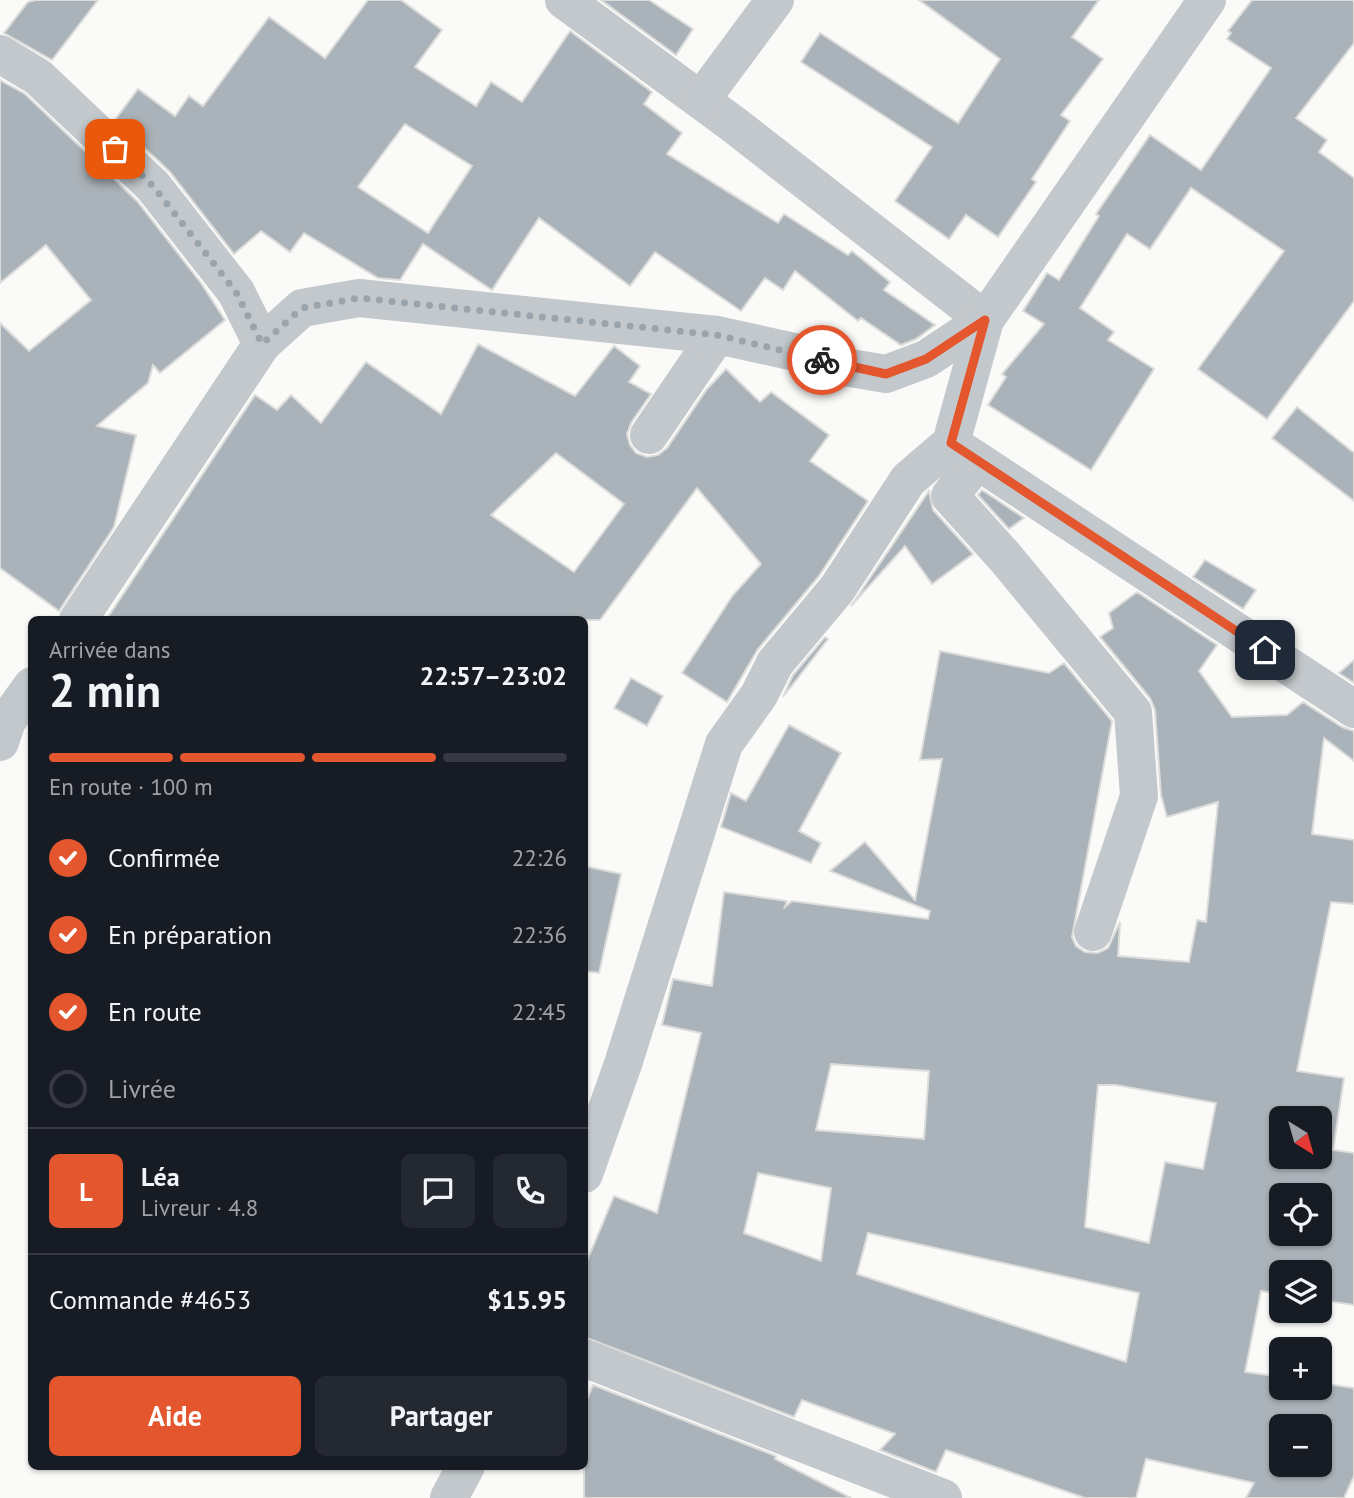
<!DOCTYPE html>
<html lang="fr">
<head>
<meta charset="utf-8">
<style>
  body { margin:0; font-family:"PT Sans",sans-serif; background:#242831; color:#f1f3f6; height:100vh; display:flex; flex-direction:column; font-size:26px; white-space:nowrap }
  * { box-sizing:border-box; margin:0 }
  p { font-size:23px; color:#9ea1a6 }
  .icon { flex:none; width:38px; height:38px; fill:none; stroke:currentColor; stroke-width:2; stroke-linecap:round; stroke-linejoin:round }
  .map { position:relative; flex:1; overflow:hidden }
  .side { position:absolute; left:28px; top:616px; width:560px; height:854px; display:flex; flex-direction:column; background:#171b24; border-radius:10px; box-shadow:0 2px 5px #0004 }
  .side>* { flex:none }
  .needle { width:46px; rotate:143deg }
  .buttons { position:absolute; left:1269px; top:1106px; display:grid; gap:14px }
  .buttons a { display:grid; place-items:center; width:63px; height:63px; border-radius:10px; background:#171b24; box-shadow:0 2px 5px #0004; font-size:35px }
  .pin { position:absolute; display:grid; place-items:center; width:60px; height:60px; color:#fff; margin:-30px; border-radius:14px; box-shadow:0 4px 10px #0006 }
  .courier { position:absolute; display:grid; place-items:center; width:70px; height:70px; margin:-35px; border:5px solid #e4572e; border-radius:50%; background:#fff; color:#222; box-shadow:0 2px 9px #0007 }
  .head em { font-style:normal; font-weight:800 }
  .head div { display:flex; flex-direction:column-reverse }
  .head { display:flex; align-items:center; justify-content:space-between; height:119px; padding:0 21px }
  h1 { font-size:46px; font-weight:800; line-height:52px }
  .bar { display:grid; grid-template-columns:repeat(4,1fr); gap:10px 7px; align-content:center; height:84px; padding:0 21px }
  .bar i { height:9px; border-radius:5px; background:#363941 }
  .bar .selected { background:#e4572e }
  .bar p { grid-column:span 4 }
  .line { display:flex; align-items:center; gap:18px; padding:0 21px; border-top:2px solid #363941 }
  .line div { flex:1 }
  .round { display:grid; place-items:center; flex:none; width:74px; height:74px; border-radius:10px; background:#242831 }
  ol { padding:0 21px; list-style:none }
  li { display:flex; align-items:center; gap:21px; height:77px }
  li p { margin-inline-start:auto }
  li .icon { padding:7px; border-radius:50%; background:#e4572e; color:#fff; stroke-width:4 }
  li:last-child { color:#9ea1a6 }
  li i { width:38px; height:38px; border:4px solid #363941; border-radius:50% }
  .action { display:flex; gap:14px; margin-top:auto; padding:14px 21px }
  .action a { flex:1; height:80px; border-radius:10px; background:#e4572e; color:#fff; font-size:28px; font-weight:800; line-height:80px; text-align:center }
  .action a+a { background:#242831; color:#f1f3f6 }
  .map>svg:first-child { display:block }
  .building { fill:#aab3b9; stroke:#dcdcda; stroke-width:2; fill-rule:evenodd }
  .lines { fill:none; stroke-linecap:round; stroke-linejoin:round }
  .minor { stroke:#c3c8cc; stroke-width:38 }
  .done { stroke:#99a4ac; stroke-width:7; stroke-dasharray:0 12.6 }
  .route { stroke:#e4572e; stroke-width:9 }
</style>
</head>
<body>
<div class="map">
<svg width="1354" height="1498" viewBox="0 0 1354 1498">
  <rect width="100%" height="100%" fill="#fafaf8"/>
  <!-- building -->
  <g class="building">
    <polygon points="36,0 98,0 52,60 4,33 28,2"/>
    <path d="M368,0H401L442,30L415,67L476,106L491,82L522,102L570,31L652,92L644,104L682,133L667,154L778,223L784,214L848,255L852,251L890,282L884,290L935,325L916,339L901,345L861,318L858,321L795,271L783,290L765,278L741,311L655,252L630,286L539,218L492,290L423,244L400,280L378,278L304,233L290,252L261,231L234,254L170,172L115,120L138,89L175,116L189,96L203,106L269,17L325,58ZM405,124L472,166L428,233L358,187Z"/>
    <polygon points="601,0 649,0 693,29 676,55"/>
    <polygon points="919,0 1099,0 1072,37 1103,59 1061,115 1070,121 1032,179 1036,182 998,237 966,215 949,239 895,201 932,147 801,62 820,33 958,123 1000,59"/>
    <polygon points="1252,0 1354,0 1354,43 1296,118 1327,140 1319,152 1354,178 1354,301 1267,419 1198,369 1284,251 1191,188 1150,249 1127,234 1080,308 1114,332 1108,340 1154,369 1091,470 988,405 1006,377 1002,374 1044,324 1023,311 1047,273 1059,280 1099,216 1096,214 1150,135 1201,170 1271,68 1227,39 1231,33 1228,31"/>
    <polygon points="0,80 25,94 137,201 201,283 225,320 160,373 153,365 148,383 97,426 136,435 114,527 59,611 0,568 0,323 29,351 91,300 46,245 0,283"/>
    <path d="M478,344L575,396L614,346L640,366L629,382L651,394L631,423L627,434L630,445L636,453L647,457L658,455L667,448L707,389L726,369L760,402L771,392L829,435L810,461L868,501L819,576L758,649L727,702L682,673L733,595L761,564L697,488L600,620H106L255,395L277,410L291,395L321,423L366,362L441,414ZM556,453L624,504L574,572L491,515Z"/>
    <polygon points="1297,407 1354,453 1354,501 1272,438"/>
    <polygon points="982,490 1024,518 1009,529 978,495"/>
    <polygon points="929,491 933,510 973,554 932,584 905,546 851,606"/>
    <polygon points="1205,560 1256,590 1243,609 1193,577"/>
    <path d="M1137,592L1217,645L1199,671L1232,717L1287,715L1303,702L1342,727L1354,731V761L1324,738L1312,834L1354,840V904L1331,902L1297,1071L1344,1078L1333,1150L1354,1153V1305L1320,1300V1272H1281V1294L1261,1291L1245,1372L1281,1377V1388H1320V1383L1354,1388V1476L1344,1498H1246L1254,1483L1146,1459L1136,1498H1085L946,1450L936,1472L880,1450L895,1434L802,1400L794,1417L584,1337V1268L614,1196L657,1213L701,1033L662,1025L673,979L712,986L724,892L787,901L785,907L792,901L928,919L930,911L830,871L865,842L915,900L942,759L920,760L940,651L1049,673L1064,663L1112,721L1072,937L1076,946L1085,952L1098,953L1108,948L1120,922L1118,956L1189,962L1197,920L1206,922L1218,802L1167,817L1161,795L1155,710L1150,698L1100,637L1113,628L1109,613ZM831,1064L929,1071L924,1139L816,1130ZM1098,1085H1116L1216,1103L1203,1169L1165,1162L1149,1243L1085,1227ZM1281,1118H1320V1157H1281ZM758,1173L831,1188L821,1261L744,1233ZM1281,1195H1320V1234H1281ZM868,1233L1139,1293L1126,1362L857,1274ZM1281,1426H1320V1465H1281Z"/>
    <polygon points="825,637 828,639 783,697 793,675"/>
    <polygon points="1354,660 1354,683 1339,673"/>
    <polygon points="631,678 663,696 647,726 614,708"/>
    <polygon points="789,725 841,753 799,831 821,843 811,863 721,827 731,793 746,801"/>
    <polygon points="584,866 621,874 599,973 584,971"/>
    <polygon points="593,1385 776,1456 775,1459 851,1498 584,1498 584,1407"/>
  </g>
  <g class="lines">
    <!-- minor -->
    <g class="minor">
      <polyline points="564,0 733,124 985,320"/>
      <polyline points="0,54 38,77 153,186 236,292 262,344"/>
      <polyline points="701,100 775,0"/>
      <polyline points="649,435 717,335"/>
      <polyline points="955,446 1354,709"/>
      <polyline points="977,461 950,496 1004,556 1133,712 1139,796 1093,932"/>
      <polyline points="78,620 262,344 302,308 359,298 717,335 799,353 839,366 886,374 926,359 985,320"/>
      <polyline points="0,742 7,721 32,686"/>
      <polyline points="584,1174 623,1064 724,744 759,695 775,663 837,589 908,480 951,443 985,320 1207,0"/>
      <polyline points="584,1358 943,1498"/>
      <polyline points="449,1498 466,1466"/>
    </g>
  </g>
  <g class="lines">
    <!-- done -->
    <polyline class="done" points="115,149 153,186 236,292 262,344 302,308 359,298 717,335 822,360"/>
    <!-- route -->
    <polyline class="route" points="822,360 886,374 926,359 985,320 951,443 1265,650"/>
  </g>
</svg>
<div class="buttons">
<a><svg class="needle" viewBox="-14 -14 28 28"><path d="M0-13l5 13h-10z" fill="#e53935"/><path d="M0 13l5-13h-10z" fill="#9ea1a6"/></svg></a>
<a><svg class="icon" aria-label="locate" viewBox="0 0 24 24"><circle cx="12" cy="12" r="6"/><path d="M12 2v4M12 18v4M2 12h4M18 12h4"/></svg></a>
<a><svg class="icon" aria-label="layers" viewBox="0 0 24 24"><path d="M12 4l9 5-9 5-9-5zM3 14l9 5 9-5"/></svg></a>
<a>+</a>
<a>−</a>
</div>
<div class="pin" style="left:115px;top:149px;background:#ea580c"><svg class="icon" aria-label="bag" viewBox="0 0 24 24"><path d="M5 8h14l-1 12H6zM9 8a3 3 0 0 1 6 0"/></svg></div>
<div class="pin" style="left:1265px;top:650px;background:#1f2937"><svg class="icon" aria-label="home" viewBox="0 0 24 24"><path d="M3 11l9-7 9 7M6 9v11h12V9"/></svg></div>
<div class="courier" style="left:822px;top:360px"><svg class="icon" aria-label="bike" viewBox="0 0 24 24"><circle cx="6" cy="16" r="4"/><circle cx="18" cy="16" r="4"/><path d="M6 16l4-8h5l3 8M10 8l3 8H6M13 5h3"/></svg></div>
<section class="side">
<div class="head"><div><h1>2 min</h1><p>Arrivée dans</p></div><em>22:57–23:02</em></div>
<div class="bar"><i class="selected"></i><i class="selected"></i><i class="selected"></i><i></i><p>En route · 100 m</p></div>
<ol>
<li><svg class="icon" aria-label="check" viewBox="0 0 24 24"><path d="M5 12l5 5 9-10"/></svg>Confirmée<p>22:26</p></li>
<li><svg class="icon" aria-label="check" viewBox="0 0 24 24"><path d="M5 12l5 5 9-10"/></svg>En préparation<p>22:36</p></li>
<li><svg class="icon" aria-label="check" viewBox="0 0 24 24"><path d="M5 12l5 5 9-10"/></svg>En route<p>22:45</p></li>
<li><i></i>Livrée</li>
</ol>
<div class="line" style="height:126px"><b class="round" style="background:#e4572e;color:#fff">L</b><div><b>Léa</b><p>Livreur · 4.8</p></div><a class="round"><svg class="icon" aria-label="chat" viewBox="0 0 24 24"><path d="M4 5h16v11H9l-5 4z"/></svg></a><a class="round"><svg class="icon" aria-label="phone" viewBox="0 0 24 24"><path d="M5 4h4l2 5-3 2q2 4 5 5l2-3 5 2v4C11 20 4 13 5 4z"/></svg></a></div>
<div class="line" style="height:91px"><div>Commande #4653</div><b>$15.95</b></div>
<div class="action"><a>Aide</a><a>Partager</a></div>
</section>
</div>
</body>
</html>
